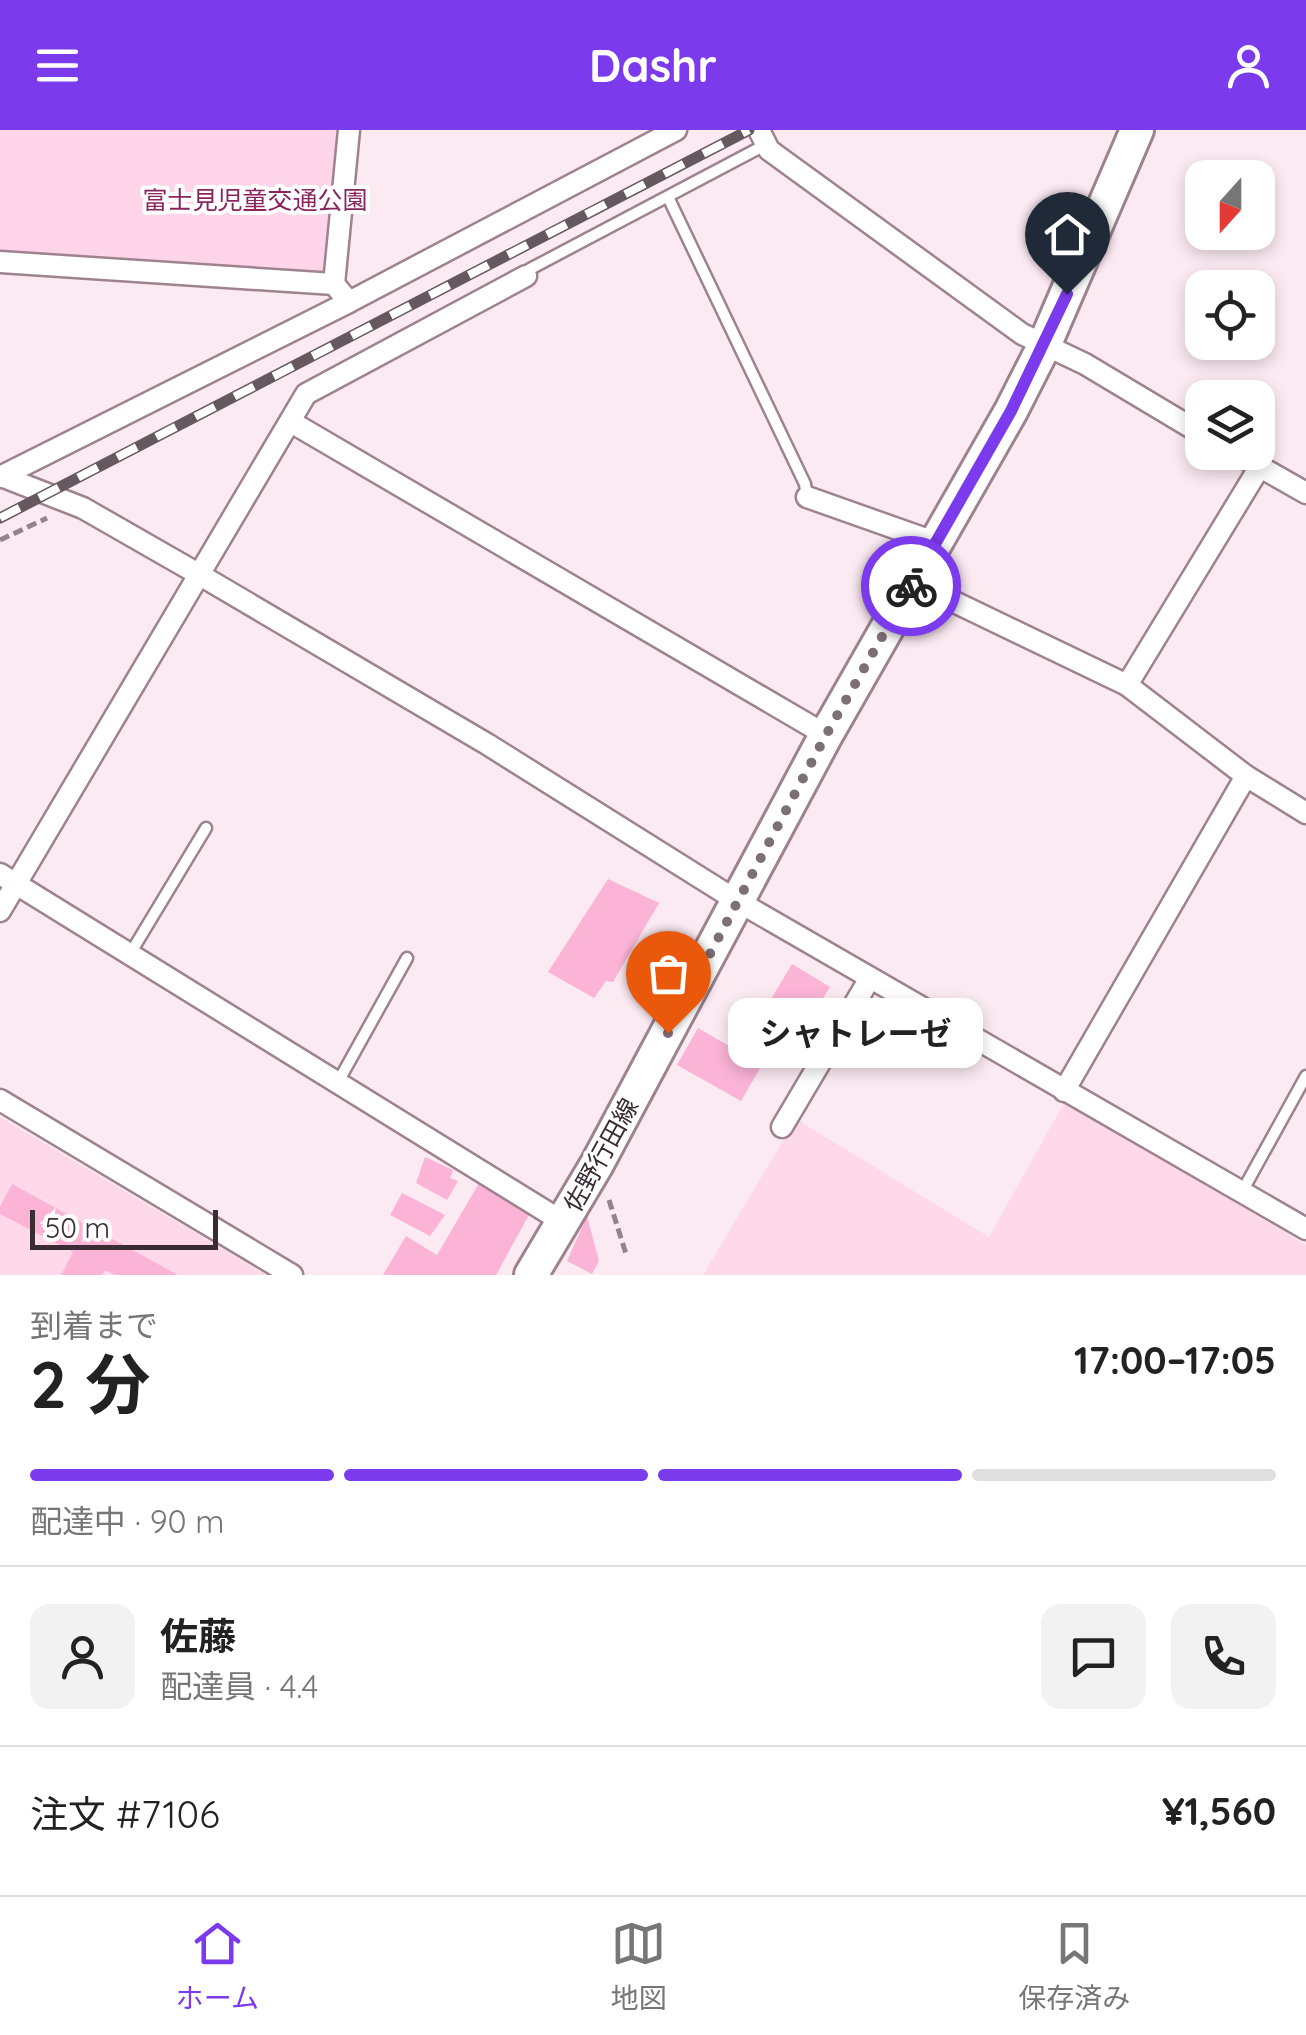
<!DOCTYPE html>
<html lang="ja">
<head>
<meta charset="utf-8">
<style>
  body { margin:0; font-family:Quicksand,"Noto Sans JP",sans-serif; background:#f2f2f2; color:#222; height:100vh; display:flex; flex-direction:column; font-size:38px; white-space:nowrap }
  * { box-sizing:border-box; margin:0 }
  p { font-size:32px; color:#767676 }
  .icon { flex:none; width:55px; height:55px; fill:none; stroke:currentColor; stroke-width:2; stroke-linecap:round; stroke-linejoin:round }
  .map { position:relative; height:1145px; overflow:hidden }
  .panel { display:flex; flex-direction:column; background:#fff; flex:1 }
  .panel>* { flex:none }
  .needle { width:65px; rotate:201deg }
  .buttons { position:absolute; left:1185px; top:30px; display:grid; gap:20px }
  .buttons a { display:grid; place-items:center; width:90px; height:90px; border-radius:20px; background:#fff; box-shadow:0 5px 15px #0003; font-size:50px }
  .scale { position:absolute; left:30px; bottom:25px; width:188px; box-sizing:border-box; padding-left:10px; border:5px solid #392d33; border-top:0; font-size:28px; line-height:35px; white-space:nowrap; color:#392d33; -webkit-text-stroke:8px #fff; paint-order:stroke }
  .pin { position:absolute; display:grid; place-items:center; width:85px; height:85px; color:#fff; margin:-102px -42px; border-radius:50% 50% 50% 0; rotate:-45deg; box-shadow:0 0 10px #0007 }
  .pin .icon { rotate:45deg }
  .courier { position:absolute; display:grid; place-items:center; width:100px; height:100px; margin:-50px; border:8px solid #7c3aed; border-radius:50%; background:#fff; color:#222; box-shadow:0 2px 12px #0007 }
  .bubble { position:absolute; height:70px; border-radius:20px; background:#fff; box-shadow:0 5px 15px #0003; font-size:32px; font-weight:700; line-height:70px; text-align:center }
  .summary em { font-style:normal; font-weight:700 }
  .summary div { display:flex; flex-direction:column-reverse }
  .summary { display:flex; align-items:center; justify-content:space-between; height:170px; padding:0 30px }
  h1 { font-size:65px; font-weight:700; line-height:75px }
  .bar { display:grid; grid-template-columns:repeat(4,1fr); gap:15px 10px; align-content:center; height:120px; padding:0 30px }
  .bar i { height:12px; border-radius:8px; background:#e0e0e0 }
  .bar .active { background:#7c3aed }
  .bar p { grid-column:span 4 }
  .line { display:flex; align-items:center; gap:25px; padding:0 30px; border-top:2px solid #e0e0e0 }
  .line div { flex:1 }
  .round { display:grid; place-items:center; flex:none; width:105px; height:105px; border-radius:20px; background:#f2f2f2 }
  header { display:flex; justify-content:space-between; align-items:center; height:130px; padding:0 30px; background:#7c3aed; color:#fff; font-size:45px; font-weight:700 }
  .tabs { display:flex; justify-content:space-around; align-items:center; height:140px; border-top:2px solid #e0e0e0; background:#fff; font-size:28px; color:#767676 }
  .tabs a { display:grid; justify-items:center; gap:5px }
  .tabs .active { color:#7c3aed }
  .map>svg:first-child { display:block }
  .built { fill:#ffd9ea }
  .green { fill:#fed5e8 }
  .building { fill:#fbb4d6 }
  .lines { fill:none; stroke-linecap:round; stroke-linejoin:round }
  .service-casing { stroke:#9e838f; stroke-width:15 }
  .minor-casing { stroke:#9e838f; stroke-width:25 }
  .primary-casing { stroke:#9e838f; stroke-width:38 }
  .path { stroke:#93848b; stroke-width:5; stroke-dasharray:10 5; stroke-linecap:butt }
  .service { stroke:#fff; stroke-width:10 }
  .minor { stroke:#fff; stroke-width:20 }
  .primary { stroke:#fff; stroke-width:32 }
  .rail-casing { stroke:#65585e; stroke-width:11 }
  .rail { stroke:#fff; stroke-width:8; stroke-dasharray:22; stroke-linecap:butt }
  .done { stroke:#7d6f76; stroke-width:10; stroke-dasharray:0 18 }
  .route { stroke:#7c3aed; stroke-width:12 }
  .labels { text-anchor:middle; stroke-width:8; stroke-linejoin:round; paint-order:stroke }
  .park-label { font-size:25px; fill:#88245e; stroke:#fff }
  .street-label { font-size:25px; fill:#392d33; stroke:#fff }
</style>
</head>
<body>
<header><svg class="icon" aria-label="menu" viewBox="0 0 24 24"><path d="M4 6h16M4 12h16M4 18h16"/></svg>Dashr<svg class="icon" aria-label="person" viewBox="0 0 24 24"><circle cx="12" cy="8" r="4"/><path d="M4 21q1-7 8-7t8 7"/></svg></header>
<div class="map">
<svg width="1306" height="1145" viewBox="0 0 1306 1145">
  <rect width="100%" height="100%" fill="#fceaf2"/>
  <!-- built -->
  <g class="built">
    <polygon points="1065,971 1306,1115 1306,1145 703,1145 796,989 989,1107"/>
    <polygon points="0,987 266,1145 0,1145"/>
  </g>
  <!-- green -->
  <polygon class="green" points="0,0 337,0 327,145 0,124"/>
  <!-- building -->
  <g class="building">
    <polygon points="608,749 659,773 613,852 606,851 594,868 548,842"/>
    <polygon points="792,834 830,857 812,886 818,889 811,901 768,874"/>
    <polygon points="698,898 762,935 741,971 677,935"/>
    <polygon points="425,1027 453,1040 450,1048 458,1051 447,1070 416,1053"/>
    <polygon points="479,1053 530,1083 496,1145 383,1145 406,1106 437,1125"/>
    <polygon points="12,1054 178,1145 115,1145 105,1140 102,1145 61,1145 73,1122 0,1084 0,1077"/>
    <polygon points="402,1063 445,1085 430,1106 390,1085"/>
    <polygon points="587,1086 599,1131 592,1144 567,1131"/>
  </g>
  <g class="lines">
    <defs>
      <g id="service">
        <polyline points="668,67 805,354 807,367"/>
        <polyline points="526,146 530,139 765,15"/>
        <polyline points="130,824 206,698"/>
        <polyline points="338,952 407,828"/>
        <polyline points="1243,1060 1306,946"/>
      </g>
      <g id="minor">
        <polyline points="759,0 769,20 1022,204 1085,234 1202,304"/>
        <polyline points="0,132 334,154 349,0"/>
        <polyline points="334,154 349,172 676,0"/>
        <polyline points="291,292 826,605"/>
        <polyline points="1234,322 1306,363"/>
        <polyline points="1,346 83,378 200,445 487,614 739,772 1306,1099"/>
        <polyline points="0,347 349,172"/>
        <polyline points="807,367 937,413"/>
        <polyline points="913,452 1127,555 1246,646 1306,683"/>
        <polyline points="1127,555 1259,338"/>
        <polyline points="0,744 563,1092"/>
        <polyline points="0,781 306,264 526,146"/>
        <polyline points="1064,961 1246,646"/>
        <polyline points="0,970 292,1145"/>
        <polyline points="782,997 870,848"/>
      </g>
      <polyline id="primary" points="531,1145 597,1034 826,605 1011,281 1044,216 1137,0"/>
    </defs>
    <!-- service casing -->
    <use href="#service" class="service-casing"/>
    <!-- minor casing -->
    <use href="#minor" class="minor-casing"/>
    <!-- primary casing -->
    <use href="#primary" class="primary-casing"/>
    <!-- path -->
    <g class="path">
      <polyline points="0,410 47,388"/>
      <polyline points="609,1070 627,1127"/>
    </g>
    <!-- service -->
    <use href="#service" class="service"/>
    <!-- minor -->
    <use href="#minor" class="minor"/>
    <!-- primary -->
    <use href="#primary" class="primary"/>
    <defs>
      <polyline id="rail" points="0,388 749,0"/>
    </defs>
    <!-- rail casing -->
    <use href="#rail" class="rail-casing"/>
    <!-- rail -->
    <use href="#rail" class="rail"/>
  </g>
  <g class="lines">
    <!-- done -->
    <polyline class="done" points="668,903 826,605 911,456"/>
    <!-- route -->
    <polyline class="route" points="911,456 1011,281 1067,164"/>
  </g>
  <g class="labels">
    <!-- park labels -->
    <g class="park-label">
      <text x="255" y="79">富士見児童交通公園</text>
    </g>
    <!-- street labels -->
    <g class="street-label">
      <text transform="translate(601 1025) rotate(-61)" y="9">佐野行田線</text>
    </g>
  </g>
</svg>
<div class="buttons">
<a><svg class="needle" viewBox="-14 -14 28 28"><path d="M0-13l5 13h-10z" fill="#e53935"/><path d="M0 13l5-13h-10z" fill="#767676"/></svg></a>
<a><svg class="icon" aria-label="locate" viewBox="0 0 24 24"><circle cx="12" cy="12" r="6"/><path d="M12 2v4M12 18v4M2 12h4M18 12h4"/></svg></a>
<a><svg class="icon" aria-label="layers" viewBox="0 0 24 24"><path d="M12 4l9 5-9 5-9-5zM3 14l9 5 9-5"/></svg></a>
</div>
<div class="scale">50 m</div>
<div class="pin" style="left:668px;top:903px;background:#ea580c"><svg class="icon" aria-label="bag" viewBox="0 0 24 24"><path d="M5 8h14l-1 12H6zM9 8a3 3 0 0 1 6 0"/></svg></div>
<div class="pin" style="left:1067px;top:164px;background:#1f2937"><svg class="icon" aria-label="home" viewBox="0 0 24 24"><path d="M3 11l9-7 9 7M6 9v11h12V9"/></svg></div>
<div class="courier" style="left:911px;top:456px"><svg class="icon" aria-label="bike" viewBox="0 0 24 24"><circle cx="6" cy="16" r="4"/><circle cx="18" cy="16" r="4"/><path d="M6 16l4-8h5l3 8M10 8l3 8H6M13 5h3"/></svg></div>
<div class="bubble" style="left:728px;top:868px;width:255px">シャトレーゼ</div>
</div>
<section class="panel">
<div class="summary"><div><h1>2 分</h1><p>到着まで</p></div><em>17:00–17:05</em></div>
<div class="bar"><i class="active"></i><i class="active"></i><i class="active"></i><i></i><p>配達中 · 90 m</p></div>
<div class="line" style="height:180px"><a class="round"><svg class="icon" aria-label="person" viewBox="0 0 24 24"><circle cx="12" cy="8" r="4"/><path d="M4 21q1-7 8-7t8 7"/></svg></a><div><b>佐藤</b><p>配達員 · 4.4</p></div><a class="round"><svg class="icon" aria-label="chat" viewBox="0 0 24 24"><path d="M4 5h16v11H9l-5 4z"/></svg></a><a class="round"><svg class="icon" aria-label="phone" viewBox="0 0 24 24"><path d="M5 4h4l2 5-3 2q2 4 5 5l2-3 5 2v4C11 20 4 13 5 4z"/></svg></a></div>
<div class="line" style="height:130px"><div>注文 #7106</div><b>¥1,560</b></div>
</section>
<nav class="tabs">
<a class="active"><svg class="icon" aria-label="home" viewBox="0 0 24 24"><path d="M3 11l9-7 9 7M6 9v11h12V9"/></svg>ホーム</a>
<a><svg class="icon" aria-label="map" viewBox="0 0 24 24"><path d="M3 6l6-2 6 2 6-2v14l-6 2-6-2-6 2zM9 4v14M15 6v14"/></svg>地図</a>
<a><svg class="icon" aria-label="saved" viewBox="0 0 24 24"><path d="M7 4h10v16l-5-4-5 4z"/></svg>保存済み</a>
</nav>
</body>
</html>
